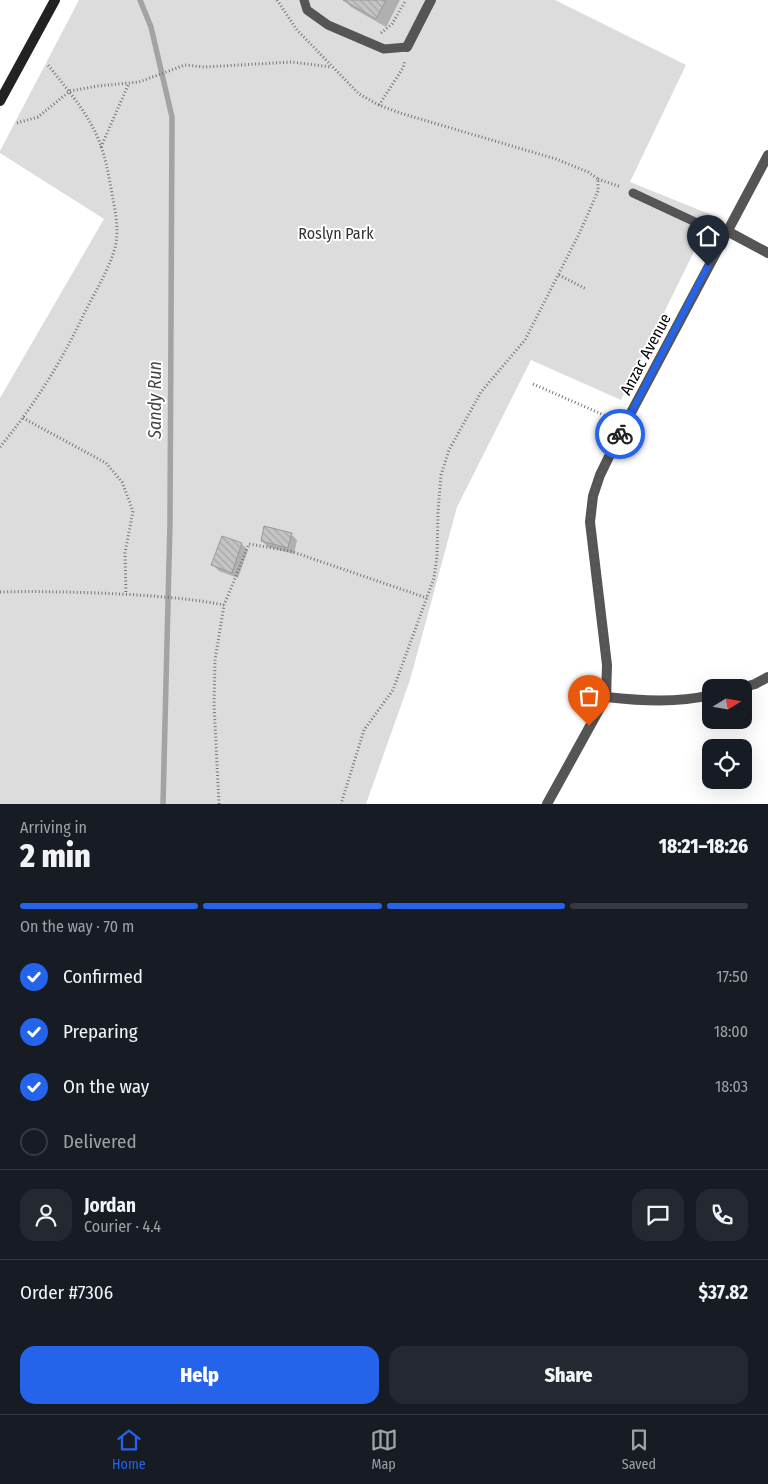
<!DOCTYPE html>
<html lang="en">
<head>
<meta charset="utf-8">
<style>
  body { margin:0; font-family:"Fira Sans Condensed",sans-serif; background:#242831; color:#f1f3f6; height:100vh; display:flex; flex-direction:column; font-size:19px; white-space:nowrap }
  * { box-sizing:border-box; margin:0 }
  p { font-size:16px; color:#9ea1a6 }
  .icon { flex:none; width:28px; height:28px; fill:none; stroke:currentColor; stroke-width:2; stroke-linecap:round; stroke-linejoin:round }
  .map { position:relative; height:804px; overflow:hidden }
  .drawer { display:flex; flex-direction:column; background:#171b24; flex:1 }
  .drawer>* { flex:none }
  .needle { width:32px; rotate:79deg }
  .controls { position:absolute; left:702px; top:679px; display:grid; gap:10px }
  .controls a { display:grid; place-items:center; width:50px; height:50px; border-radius:10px; background:#171b24; box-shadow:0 5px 20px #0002; font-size:25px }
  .pin { position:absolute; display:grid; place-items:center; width:42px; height:42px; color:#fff; margin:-51px -21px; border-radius:50% 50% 50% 0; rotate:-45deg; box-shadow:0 0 5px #0007 }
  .pin .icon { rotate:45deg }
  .courier { position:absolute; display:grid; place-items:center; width:50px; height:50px; margin:-25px; border:4px solid #2563eb; border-radius:50%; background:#fff; color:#222; box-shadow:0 1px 6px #0007 }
  .head em { font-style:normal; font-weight:800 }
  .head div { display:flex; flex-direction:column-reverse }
  .head { display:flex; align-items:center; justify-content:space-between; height:85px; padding:0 20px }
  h1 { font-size:32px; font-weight:800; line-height:38px }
  .bar { display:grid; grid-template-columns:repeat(4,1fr); gap:8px 5px; align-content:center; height:60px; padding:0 20px }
  .bar i { height:6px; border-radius:4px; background:#363941 }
  .bar .selected { background:#2563eb }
  .bar p { grid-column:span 4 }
  .line { display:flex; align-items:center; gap:12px; padding:0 20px; border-top:1px solid #363941 }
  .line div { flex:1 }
  .round { display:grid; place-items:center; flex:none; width:52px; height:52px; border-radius:15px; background:#242831 }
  ol { padding:0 20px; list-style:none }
  li { display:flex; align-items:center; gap:15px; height:55px }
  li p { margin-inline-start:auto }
  li .icon { padding:5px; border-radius:50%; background:#2563eb; color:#fff; stroke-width:4 }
  li:last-child { color:#9ea1a6 }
  li i { width:28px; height:28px; border:2px solid #363941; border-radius:50% }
  .action { display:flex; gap:10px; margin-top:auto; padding:10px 20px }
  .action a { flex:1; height:58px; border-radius:15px; background:#2563eb; color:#fff; font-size:20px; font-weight:800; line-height:58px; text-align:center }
  .action a+a { background:#242831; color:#f1f3f6 }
  .tab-bar { display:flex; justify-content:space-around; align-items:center; height:70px; border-top:1px solid #363941; background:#171b24; font-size:14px; color:#9ea1a6 }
  .tab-bar a { display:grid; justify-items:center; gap:2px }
  .tab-bar .selected { color:#2563eb }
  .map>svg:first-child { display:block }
  .park { fill:#dcdcdc }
  .shadow { fill:#0003 }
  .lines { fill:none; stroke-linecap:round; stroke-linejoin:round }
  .stream { stroke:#a3a3a3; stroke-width:5.5 }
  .building { fill:url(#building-back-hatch); stroke:#999 }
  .path { stroke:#777; stroke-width:3; stroke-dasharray:1 2.5; stroke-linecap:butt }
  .lane { stroke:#555; stroke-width:9 }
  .street { stroke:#555; stroke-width:10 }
  .secondary { stroke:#222; stroke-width:10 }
  .done { stroke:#595959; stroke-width:5; stroke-dasharray:0 9 }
  .route { stroke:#2563eb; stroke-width:6 }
  .labels { text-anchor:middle; stroke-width:4; stroke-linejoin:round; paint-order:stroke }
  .park-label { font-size:16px; fill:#333; stroke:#fff }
  .street-label { font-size:16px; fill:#000; stroke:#fff }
  .water-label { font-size:18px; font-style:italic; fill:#444; stroke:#fff }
</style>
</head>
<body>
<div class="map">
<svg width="768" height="804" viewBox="0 0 768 804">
  <defs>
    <pattern id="building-back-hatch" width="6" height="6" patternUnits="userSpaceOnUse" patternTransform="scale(1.25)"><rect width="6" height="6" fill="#c4c4c4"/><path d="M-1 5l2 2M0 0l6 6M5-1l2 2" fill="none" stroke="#a7a7a7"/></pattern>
  </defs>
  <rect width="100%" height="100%" fill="#fff"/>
  <!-- park -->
  <polygon class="park" points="79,0 555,0 686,65 630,182 712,215 621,400 531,360 457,507 410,680 366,804 0,804 0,398 104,219 0,153 0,151"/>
  <!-- shadow -->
  <g class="shadow">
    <polygon points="344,0 400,0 386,27 351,7"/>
    <polygon points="291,534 297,540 294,554 268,547 262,541"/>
    <polygon points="242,544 248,550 238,578 219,571 213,565"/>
  </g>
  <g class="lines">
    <!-- stream -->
    <polyline class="stream" points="140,0 151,27 172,117 170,522 163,804"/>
  </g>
  <!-- building -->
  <g class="building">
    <polygon points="343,0 386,0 376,19"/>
    <polygon points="264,526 292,533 288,548 261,541"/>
    <polygon points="222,536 242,543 232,573 211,565"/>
  </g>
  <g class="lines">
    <!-- path -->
    <g class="path">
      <polyline points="277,0 297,30 359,94 379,105 400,113 556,159 588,172 598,179 598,191 580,232 525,340 481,392 449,450 441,475 438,513 437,556 434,578 393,690 364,730 341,804"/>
      <polyline points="381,33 392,24 406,0"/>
      <polyline points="379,105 403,68 405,60"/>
      <polyline points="17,123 38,117 70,91 98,86 139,82 185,65 204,67 292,62 331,67"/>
      <polyline points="101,147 129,83"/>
      <polyline points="598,179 621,187"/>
      <polyline points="559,275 586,289"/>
      <polyline points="533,384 613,419"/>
      <polyline points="23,418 106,463 122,482 133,511 125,553 126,594"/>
      <path d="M0,447C35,404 59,366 83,316C94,293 108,272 115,248C119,231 116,215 113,199C109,178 106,156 97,136C85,109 66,88 48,65"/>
      <path d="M0,592C34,591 65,592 99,593C141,595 183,597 224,605"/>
      <polyline points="219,804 214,704 215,660 224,605 249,544 290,551 427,598"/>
    </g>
    <!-- lane -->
    <g class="lane">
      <polyline points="304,0 307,10 328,25 384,49 407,47"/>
      <polyline points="633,193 708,228 727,231"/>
    </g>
    <!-- street -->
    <g class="street">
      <polyline points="407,47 431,0"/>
      <polyline points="727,231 768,253"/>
      <polyline points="741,688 755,684 768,677"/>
      <path d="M606,697C642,701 677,703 711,695"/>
      <polyline points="547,804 606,697 607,665 590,522 593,496 600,475 625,424 768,155"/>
    </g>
    <!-- secondary -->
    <polyline class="secondary" points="0,101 55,0"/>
  </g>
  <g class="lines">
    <!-- done -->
    <polyline class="done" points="589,726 606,697 607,665 590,522 593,496 600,475 620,434"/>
    <!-- route -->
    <polyline class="route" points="620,434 708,266"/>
  </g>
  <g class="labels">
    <!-- park labels -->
    <g class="park-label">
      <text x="336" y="239">Roslyn Park</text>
    </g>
    <!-- street labels -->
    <g class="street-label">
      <text transform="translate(645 354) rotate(-62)" y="6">Anzac Avenue</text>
    </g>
    <!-- water labels -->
    <g class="water-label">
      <text transform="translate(155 400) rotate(-90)" y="6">Sandy Run</text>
    </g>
  </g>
</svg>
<div class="controls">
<a><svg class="needle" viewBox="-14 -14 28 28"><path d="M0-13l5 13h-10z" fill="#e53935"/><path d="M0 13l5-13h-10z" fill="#9ea1a6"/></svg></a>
<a><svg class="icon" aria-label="locate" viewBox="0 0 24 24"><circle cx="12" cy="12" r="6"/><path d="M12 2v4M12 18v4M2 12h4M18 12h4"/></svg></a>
</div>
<div class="pin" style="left:589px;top:726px;background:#ea580c"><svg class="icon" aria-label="bag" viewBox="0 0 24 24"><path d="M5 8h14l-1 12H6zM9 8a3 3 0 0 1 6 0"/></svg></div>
<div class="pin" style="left:708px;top:266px;background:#1f2937"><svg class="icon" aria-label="home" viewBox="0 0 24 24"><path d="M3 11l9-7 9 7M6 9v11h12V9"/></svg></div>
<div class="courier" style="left:620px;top:434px"><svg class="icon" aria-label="bike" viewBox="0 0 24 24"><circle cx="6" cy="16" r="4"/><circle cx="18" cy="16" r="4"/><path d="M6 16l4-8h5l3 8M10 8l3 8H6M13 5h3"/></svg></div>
</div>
<section class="drawer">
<div class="head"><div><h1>2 min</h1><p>Arriving in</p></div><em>18:21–18:26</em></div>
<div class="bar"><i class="selected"></i><i class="selected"></i><i class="selected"></i><i></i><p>On the way · 70 m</p></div>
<ol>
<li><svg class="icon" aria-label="check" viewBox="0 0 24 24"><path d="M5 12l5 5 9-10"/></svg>Confirmed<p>17:50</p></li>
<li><svg class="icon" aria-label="check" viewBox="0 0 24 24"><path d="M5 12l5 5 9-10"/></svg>Preparing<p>18:00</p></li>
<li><svg class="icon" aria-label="check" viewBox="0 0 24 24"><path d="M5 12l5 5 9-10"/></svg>On the way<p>18:03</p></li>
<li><i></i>Delivered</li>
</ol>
<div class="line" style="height:90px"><a class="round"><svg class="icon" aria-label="person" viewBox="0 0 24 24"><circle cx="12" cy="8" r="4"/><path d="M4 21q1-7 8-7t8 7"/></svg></a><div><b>Jordan</b><p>Courier · 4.4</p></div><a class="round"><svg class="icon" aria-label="chat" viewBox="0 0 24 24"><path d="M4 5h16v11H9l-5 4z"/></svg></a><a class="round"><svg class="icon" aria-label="phone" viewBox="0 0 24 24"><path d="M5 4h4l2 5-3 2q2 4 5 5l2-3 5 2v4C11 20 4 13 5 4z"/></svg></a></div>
<div class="line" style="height:65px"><div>Order #7306</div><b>$37.82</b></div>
<div class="action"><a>Help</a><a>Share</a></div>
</section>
<nav class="tab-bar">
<a class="selected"><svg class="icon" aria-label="home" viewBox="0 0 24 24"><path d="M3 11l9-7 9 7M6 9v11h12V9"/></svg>Home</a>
<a><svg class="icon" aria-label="map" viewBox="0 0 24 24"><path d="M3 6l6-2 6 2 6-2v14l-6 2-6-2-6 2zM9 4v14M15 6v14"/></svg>Map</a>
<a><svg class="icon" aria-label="saved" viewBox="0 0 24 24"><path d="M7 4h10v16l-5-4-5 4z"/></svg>Saved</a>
</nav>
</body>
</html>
